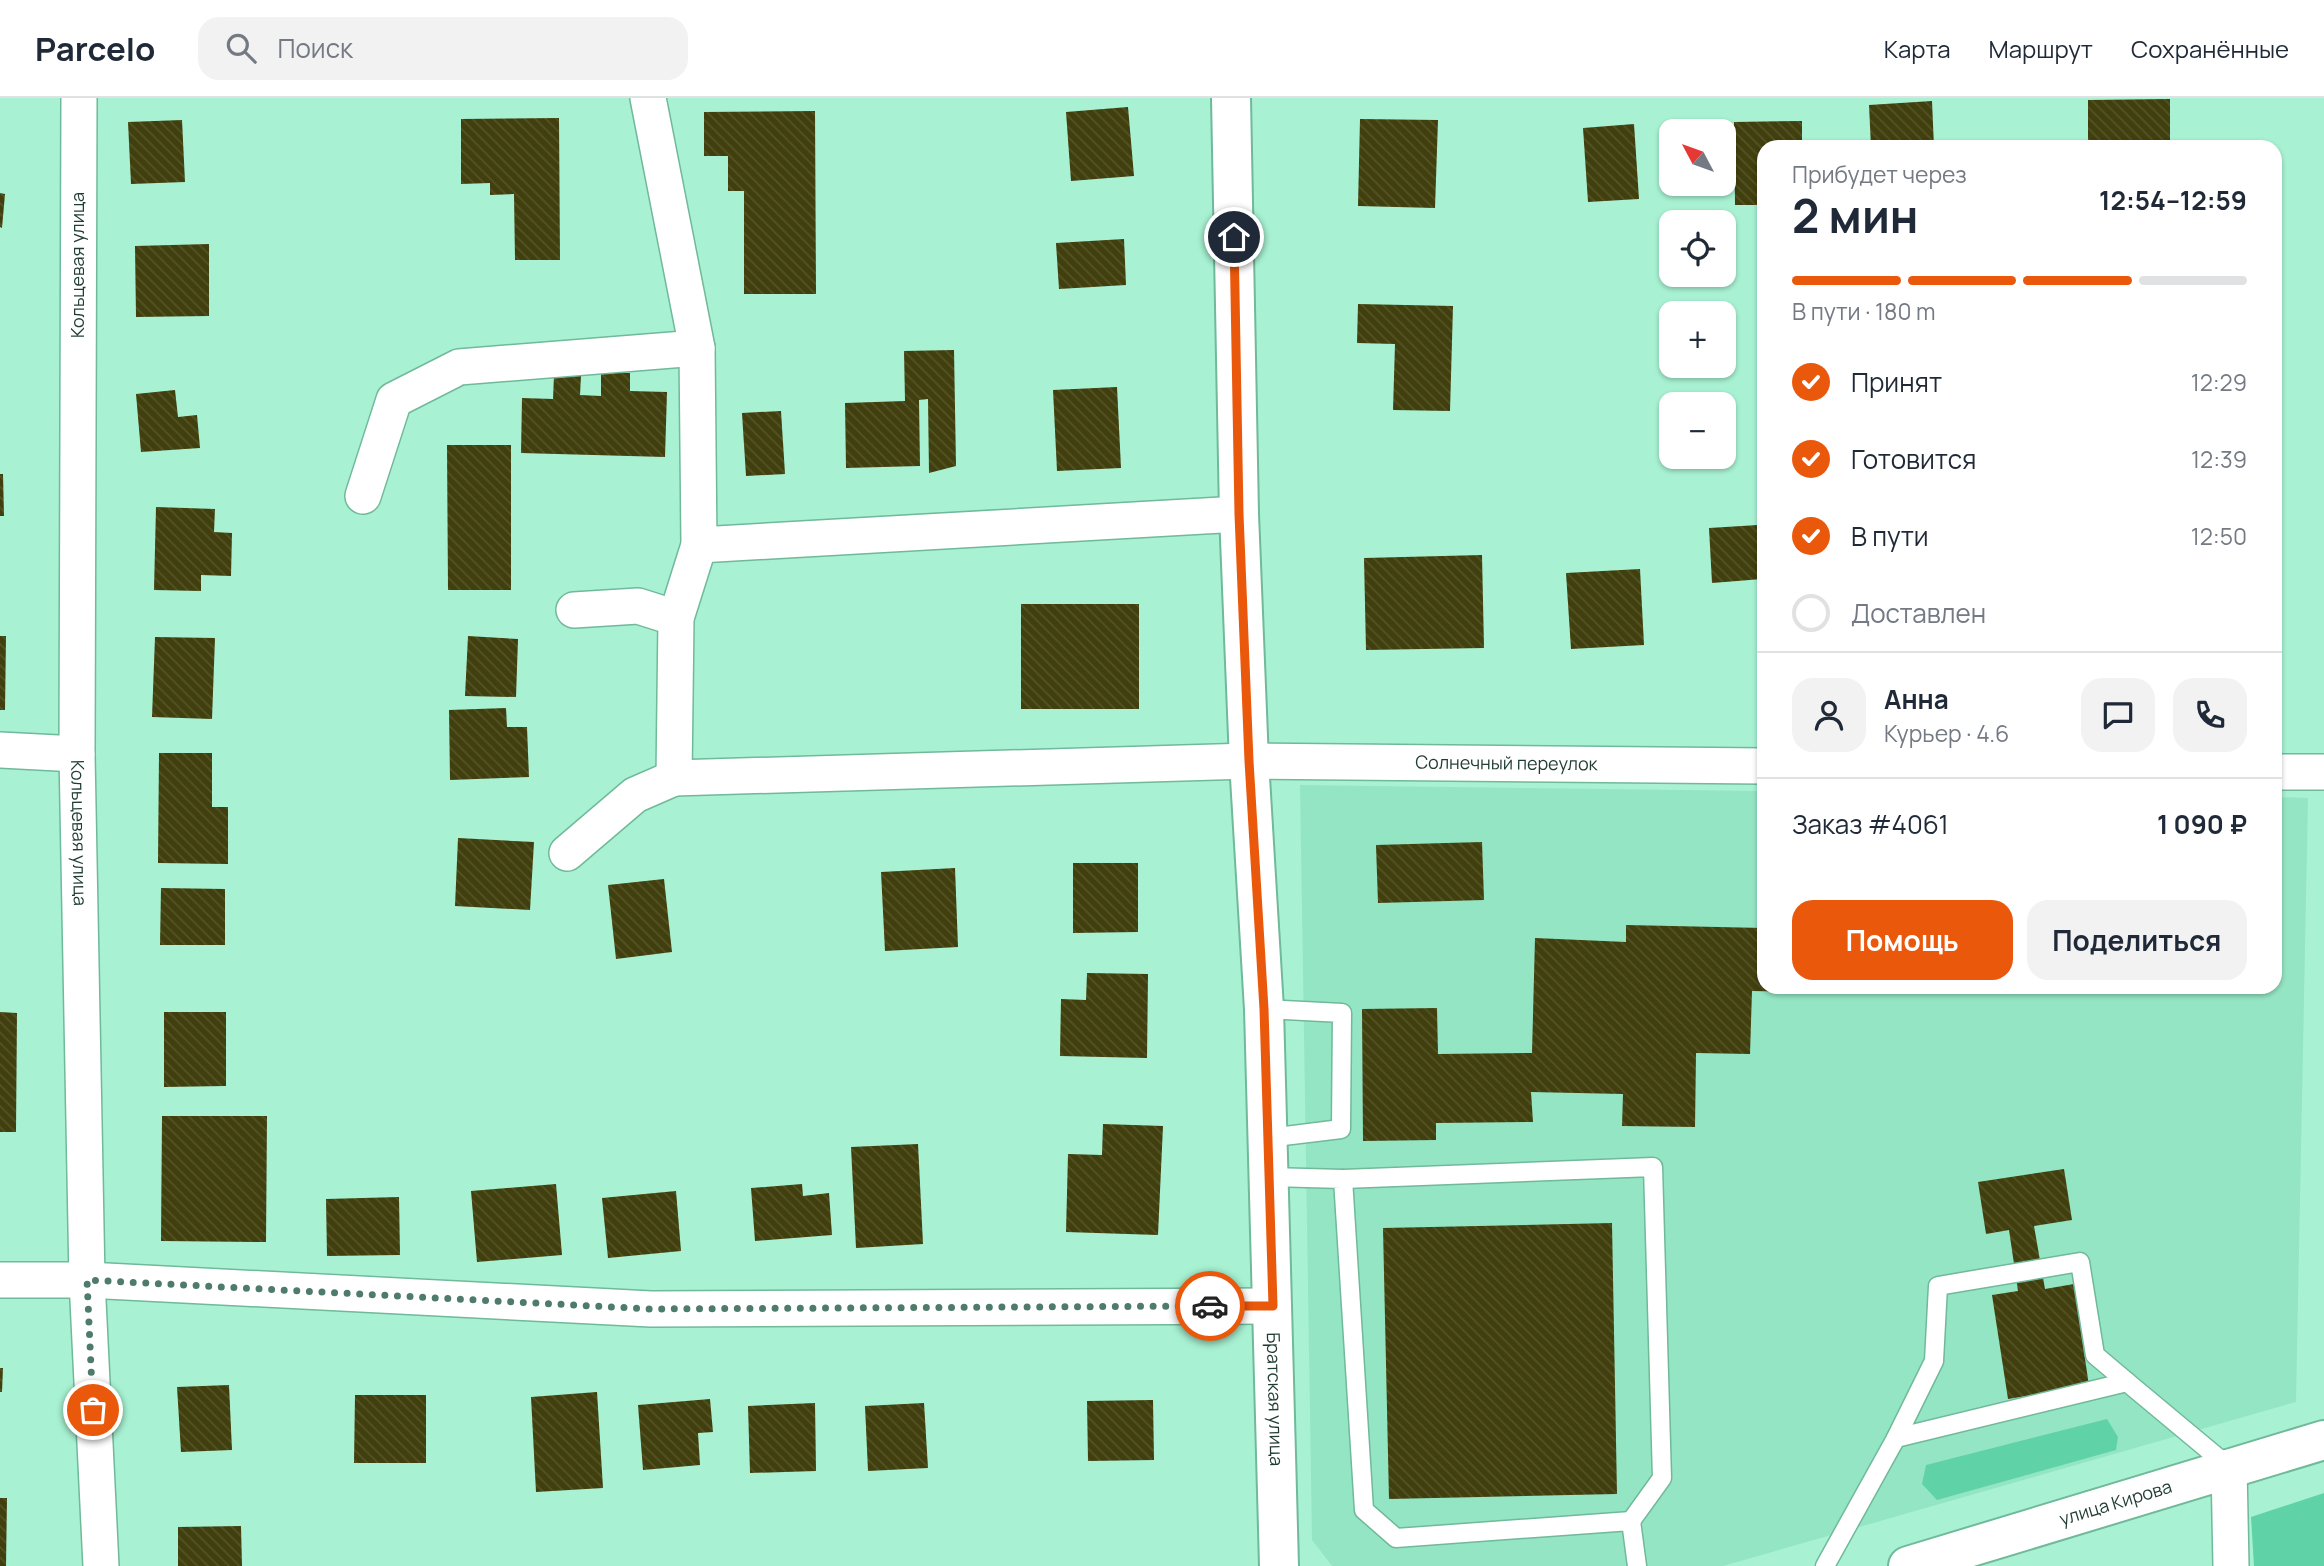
<!DOCTYPE html>
<html lang="ru">
<head>
<meta charset="utf-8">
<style>
  body { margin:0; font-family:Manrope,sans-serif; background:#f2f2f3; color:#1f2937; height:100vh; display:flex; flex-direction:column; font-size:26px; white-space:nowrap }
  * { box-sizing:border-box; margin:0 }
  p { font-size:23px; color:#747a83 }
  .icon { flex:none; width:38px; height:38px; fill:none; stroke:currentColor; stroke-width:2; stroke-linecap:round; stroke-linejoin:round }
  .map { position:relative; flex:1; overflow:hidden }
  .details { position:absolute; left:1757px; top:42px; width:525px; height:854px; display:flex; flex-direction:column; background:#fff; border-radius:21px; box-shadow:0 2px 5px #0004 }
  .details>* { flex:none }
  .needle { width:46px; rotate:311deg }
  .buttons { position:absolute; left:1659px; top:21px; display:grid; gap:14px }
  .buttons a { display:grid; place-items:center; width:77px; height:77px; border-radius:14px; background:#fff; box-shadow:0 2px 5px #0004; font-size:35px }
  .pin { position:absolute; display:grid; place-items:center; width:60px; height:60px; color:#fff; margin:-30px; border:4px solid #fff; border-radius:50%; box-shadow:0 2px 7px #0007 }
  .courier { position:absolute; display:grid; place-items:center; width:70px; height:70px; margin:-35px; border:5px solid #ea580c; border-radius:50%; background:#fff; color:#222; box-shadow:0 2px 9px #0007 }
  .overview em { font-style:normal; font-weight:700 }
  .overview div { display:flex; flex-direction:column-reverse }
  .overview { display:flex; align-items:center; justify-content:space-between; height:119px; padding:0 35px }
  h1 { font-size:46px; font-weight:700; line-height:52px }
  .bar { display:grid; grid-template-columns:repeat(4,1fr); gap:10px 7px; align-content:center; height:84px; padding:0 35px }
  .bar i { height:9px; border-radius:5px; background:#e0e1e3 }
  .bar .on { background:#ea580c }
  .bar p { grid-column:span 4 }
  .line { display:flex; align-items:center; gap:18px; padding:0 35px; border-top:2px solid #e0e1e3 }
  .line div { flex:1 }
  .round { display:grid; place-items:center; flex:none; width:74px; height:74px; border-radius:21px; background:#f2f2f3 }
  ol { padding:0 35px; list-style:none }
  li { display:flex; align-items:center; gap:21px; height:77px }
  li p { margin-inline-start:auto }
  li .icon { padding:7px; border-radius:50%; background:#ea580c; color:#fff; stroke-width:4 }
  li:last-child { color:#747a83 }
  li i { width:38px; height:38px; border:4px solid #e0e1e3; border-radius:50% }
  .cta { display:flex; gap:14px; margin-top:auto; padding:14px 35px }
  .cta a { flex:1; height:80px; border-radius:21px; background:#ea580c; color:#fff; font-size:28px; font-weight:700; line-height:80px; text-align:center }
  .cta a+a { background:#f2f2f3; color:#1f2937 }
  header { display:flex; align-items:center; gap:42px; box-sizing:border-box; height:98px; padding:0 35px; background:#fff; border-bottom:2px solid #e0e1e3 }
  header strong { font-size:33px }
  nav { display:flex; gap:38px; margin-inline-start:auto; font-size:24px }
  .search { width:490px; height:63px; background:#f2f2f3; display:flex; align-items:center; gap:18px; box-sizing:border-box; padding:0 24px; border-radius:21px; color:#747a83; font-size:26px }
  .map>svg:first-child { display:block }
  .built { fill:#94e5c4 }
  .grass { fill:#60d2a8 }
  .building { fill:url(#building-back-hatch) }
  .lines { fill:none; stroke-linecap:round; stroke-linejoin:round }
  .lane-casing { stroke:#70b99b; stroke-width:21 }
  .street-casing { stroke:#70b99b; stroke-width:38 }
  .secondary-casing { stroke:#70b99b; stroke-width:42 }
  .lane { stroke:#fff; stroke-width:18 }
  .street { stroke:#fff; stroke-width:35 }
  .secondary { stroke:#fff; stroke-width:38 }
  .done { stroke:#4f7c6a; stroke-width:7; stroke-dasharray:0 12.6 }
  .route { stroke:#ea580c; stroke-width:9 }
  .labels { text-anchor:middle; stroke-width:7; stroke-linejoin:round; paint-order:stroke }
  .street-label { font-size:18px; fill:#1f3d31; stroke:#fff }
</style>
</head>
<body>
<header>
<strong>Parcelo</strong>
<div class="search"><svg class="icon" aria-label="search" viewBox="0 0 24 24"><circle cx="10" cy="10" r="6"/><path d="M15 15l6 6"/></svg>Поиск</div>
<nav><a>Карта</a><a>Маршрут</a><a>Сохранённые</a></nav>
</header>
<div class="map">
<svg width="2324" height="1468" viewBox="0 0 2324 1468">
  <defs>
    <pattern id="building-back-hatch" width="6" height="6" patternUnits="userSpaceOnUse" patternTransform="scale(1.75)"><rect width="6" height="6" fill="#413f0d"/><path d="M-1 5l2 2M0 0l6 6M5-1l2 2" fill="none" stroke="#535328"/></pattern>
  </defs>
  <rect width="100%" height="100%" fill="#a8f2d3"/>
  <!-- built -->
  <polygon class="built" points="1300,687 1764,693 1764,889 2275,889 2275,699 2308,700 2296,1304 1723,1468 1332,1468 1312,1442"/>
  <!-- grass -->
  <g class="grass">
    <polygon points="2107,1321 2118,1339 2116,1352 1937,1402 1922,1386 1926,1367"/>
    <polygon points="2324,1395 2324,1468 2254,1468 2251,1419"/>
  </g>
  <!-- building -->
  <g class="building">
    <polygon points="2170,1 2170,49 2088,49 2088,2"/>
    <polygon points="1932,3 1934,49 1871,49 1869,7"/>
    <polygon points="1128,9 1134,78 1071,83 1066,14"/>
    <polygon points="815,13 816,196 744,196 744,93 728,93 728,58 704,58 704,14"/>
    <polygon points="559,20 560,162 515,162 514,96 490,97 490,85 461,86 461,21"/>
    <polygon points="1360,21 1438,22 1435,110 1358,108"/>
    <polygon points="182,22 185,84 131,86 128,24"/>
    <polygon points="1802,23 1802,49 1764,49 1764,107 1735,107 1734,24"/>
    <polygon points="1634,26 1639,101 1588,104 1583,30"/>
    <polygon points="0,95 5,96 2,130 0,129"/>
    <polygon points="1124,141 1126,187 1059,191 1056,145"/>
    <polygon points="209,146 209,218 136,219 135,148"/>
    <polygon points="1358,206 1453,208 1450,313 1393,312 1395,246 1357,245"/>
    <polygon points="954,252 956,368 929,375 928,301 919,302 920,368 846,370 845,305 905,303 904,253"/>
    <polygon points="601,274 630,275 630,293 667,294 665,359 521,355 522,300 553,301 554,277 581,278 580,297 601,298"/>
    <polygon points="1117,289 1121,370 1057,373 1053,292"/>
    <polygon points="175,292 178,319 197,317 200,350 141,354 136,296"/>
    <polygon points="781,313 785,376 746,378 742,315"/>
    <polygon points="447,347 511,347 511,492 448,492"/>
    <polygon points="0,376 3,376 4,418 0,418"/>
    <polygon points="156,409 215,411 214,434 232,435 231,478 201,477 201,493 154,492"/>
    <polygon points="1758,427 1762,481 1712,485 1709,430"/>
    <polygon points="1482,457 1484,550 1366,552 1364,460"/>
    <polygon points="1640,471 1644,547 1571,551 1566,475"/>
    <rect x="1021" y="506" width="118" height="105"/>
    <polygon points="0,538 6,538 5,612 0,612"/>
    <polygon points="468,538 518,541 516,599 465,598"/>
    <polygon points="155,539 215,540 212,621 152,619"/>
    <polygon points="506,610 507,629 527,629 529,679 450,682 449,612"/>
    <polygon points="159,655 212,655 212,709 228,709 228,766 158,765"/>
    <polygon points="458,740 534,744 530,812 455,808"/>
    <polygon points="1482,744 1484,802 1378,805 1376,747"/>
    <polygon points="1073,765 1138,765 1138,834 1073,835"/>
    <polygon points="955,770 958,849 885,853 881,774"/>
    <polygon points="664,781 672,854 616,861 608,787"/>
    <polygon points="161,790 225,791 225,847 160,847"/>
    <polygon points="1626,827 1764,830 1764,889 1807,889 1807,894 1752,893 1750,956 1696,955 1695,1029 1622,1028 1623,996 1531,994 1533,1024 1436,1025 1436,1042 1363,1043 1362,911 1437,910 1438,956 1532,955 1535,840 1626,844"/>
    <polygon points="1087,875 1148,876 1147,960 1060,958 1061,901 1086,902"/>
    <polygon points="0,914 17,915 16,1034 0,1034"/>
    <polygon points="164,914 226,914 226,988 164,989"/>
    <polygon points="162,1018 267,1018 266,1144 161,1143"/>
    <polygon points="1103,1026 1163,1028 1158,1137 1066,1134 1068,1056 1102,1057"/>
    <polygon points="918,1046 923,1146 856,1150 851,1049"/>
    <polygon points="2064,1071 2072,1122 2034,1128 2045,1191 2074,1186 2089,1288 2008,1301 1992,1197 2018,1193 2009,1132 1986,1136 1978,1084"/>
    <polygon points="556,1086 562,1157 477,1164 471,1093"/>
    <polygon points="802,1086 803,1098 829,1095 832,1137 755,1143 751,1090"/>
    <polygon points="676,1093 681,1153 608,1160 602,1100"/>
    <polygon points="399,1099 400,1157 327,1158 326,1101"/>
    <polygon points="1612,1125 1617,1396 1389,1401 1383,1130"/>
    <polygon points="0,1270 3,1270 2,1294 0,1294"/>
    <polygon points="229,1287 232,1352 181,1354 177,1289"/>
    <polygon points="597,1294 603,1390 536,1394 531,1299"/>
    <polygon points="355,1297 426,1297 426,1365 354,1365"/>
    <polygon points="710,1301 713,1334 698,1335 700,1367 643,1372 638,1307"/>
    <polygon points="1153,1302 1154,1362 1088,1363 1087,1303"/>
    <polygon points="815,1305 816,1373 750,1375 748,1308"/>
    <polygon points="924,1305 928,1370 868,1373 865,1308"/>
    <polygon points="0,1400 7,1400 6,1468 0,1468"/>
    <polygon points="241,1428 242,1468 178,1468 178,1429"/>
  </g>
  <g class="lines">
    <defs>
      <g id="lane">
        <polyline points="1264,911 1342,915 1341,1031 1268,1040"/>
        <polyline points="1269,1079 1343,1081 1364,1412 1396,1440 1631,1423 1637,1468"/>
        <polyline points="1343,1081 1653,1069 1662,1380 1631,1423"/>
        <polyline points="1896,1340 1934,1263 1938,1188 2080,1164 2095,1257 2127,1284"/>
        <polyline points="1825,1468 1896,1340 2127,1284 2229,1369"/>
      </g>
      <g id="street">
        <path id="s1" d="M79,0L77,656L87,1182L101,1468"/>
        <path id="s2" d="M648,0L697,250L699,447L676,520L674,680L1249,663L1764,668"/>
        <polyline points="363,398 394,302 459,269 697,250"/>
        <polyline points="699,447 1239,416"/>
        <polyline points="574,512 638,508 676,520"/>
        <polyline points="0,652 77,656"/>
        <polyline points="2275,674 2324,674"/>
        <polyline points="567,755 635,697 674,680"/>
        <polyline points="0,1182 87,1182 651,1211 1273,1208"/>
        <polyline points="2229,1369 2231,1468"/>
      </g>
      <g id="secondary">
        <path id="s3" d="M1231,0L1239,416L1249,663L1264,911L1279,1468"/>
        <path id="s4" d="M1908,1468L2324,1342"/>
      </g>
    </defs>
    <!-- lane casing -->
    <use href="#lane" class="lane-casing"/>
    <!-- street casing -->
    <use href="#street" class="street-casing"/>
    <!-- secondary casing -->
    <use href="#secondary" class="secondary-casing"/>
    <!-- lane -->
    <use href="#lane" class="lane"/>
    <!-- street -->
    <use href="#street" class="street"/>
    <!-- secondary -->
    <use href="#secondary" class="secondary"/>
  </g>
  <g class="lines">
    <!-- done -->
    <polyline class="done" points="93,1312 87,1182 651,1211 1210,1208"/>
    <!-- route -->
    <polyline class="route" points="1210,1208 1273,1208 1264,911 1249,663 1239,416 1234,139"/>
  </g>
  <g class="labels">
    <!-- street labels -->
    <g class="street-label">
      <text transform="translate(78 167) rotate(-90)" y="6">Кольцевая улица</text>
      <text dy="6" stroke="none"><textPath href="#s2" startOffset="1521">Солнечный переулок</textPath></text>
      <text dy="6" stroke="none"><textPath href="#s1" startOffset="735">Кольцевая улица</textPath></text>
      <text dy="6" stroke="none"><textPath href="#s3" startOffset="1302">Братская улица</textPath></text>
      <text dy="6" stroke="none"><textPath href="#s4" startOffset="217">улица Кирова</textPath></text>
    </g>
  </g>
</svg>
<div class="buttons">
<a><svg class="needle" viewBox="-14 -14 28 28"><path d="M0-13l5 13h-10z" fill="#e53935"/><path d="M0 13l5-13h-10z" fill="#747a83"/></svg></a>
<a><svg class="icon" aria-label="locate" viewBox="0 0 24 24"><circle cx="12" cy="12" r="6"/><path d="M12 2v4M12 18v4M2 12h4M18 12h4"/></svg></a>
<a>+</a>
<a>−</a>
</div>
<div class="pin" style="left:93px;top:1312px;background:#ea580c"><svg class="icon" aria-label="bag" viewBox="0 0 24 24"><path d="M5 8h14l-1 12H6zM9 8a3 3 0 0 1 6 0"/></svg></div>
<div class="pin" style="left:1234px;top:139px;background:#1f2937"><svg class="icon" aria-label="home" viewBox="0 0 24 24"><path d="M3 11l9-7 9 7M6 9v11h12V9"/></svg></div>
<div class="courier" style="left:1210px;top:1208px"><svg class="icon" aria-label="car" viewBox="0 0 24 24"><path d="M5 17H2v-5l4-1 3-4h7l3 4 3 1v5h-3M9 17h6M6 11h13"/><circle cx="7" cy="17" r="2"/><circle cx="17" cy="17" r="2"/></svg></div>
<section class="details">
<div class="overview"><div><h1>2 мин</h1><p>Прибудет через</p></div><em>12:54–12:59</em></div>
<div class="bar"><i class="on"></i><i class="on"></i><i class="on"></i><i></i><p>В пути · 180 m</p></div>
<ol>
<li><svg class="icon" aria-label="check" viewBox="0 0 24 24"><path d="M5 12l5 5 9-10"/></svg>Принят<p>12:29</p></li>
<li><svg class="icon" aria-label="check" viewBox="0 0 24 24"><path d="M5 12l5 5 9-10"/></svg>Готовится<p>12:39</p></li>
<li><svg class="icon" aria-label="check" viewBox="0 0 24 24"><path d="M5 12l5 5 9-10"/></svg>В пути<p>12:50</p></li>
<li><i></i>Доставлен</li>
</ol>
<div class="line" style="height:126px"><a class="round"><svg class="icon" aria-label="person" viewBox="0 0 24 24"><circle cx="12" cy="8" r="4"/><path d="M4 21q1-7 8-7t8 7"/></svg></a><div><b>Анна</b><p>Курьер · 4.6</p></div><a class="round"><svg class="icon" aria-label="chat" viewBox="0 0 24 24"><path d="M4 5h16v11H9l-5 4z"/></svg></a><a class="round"><svg class="icon" aria-label="phone" viewBox="0 0 24 24"><path d="M5 4h4l2 5-3 2q2 4 5 5l2-3 5 2v4C11 20 4 13 5 4z"/></svg></a></div>
<div class="line" style="height:91px"><div>Заказ #4061</div><b>1 090 ₽</b></div>
<div class="cta"><a>Помощь</a><a>Поделиться</a></div>
</section>
</div>
</body>
</html>
